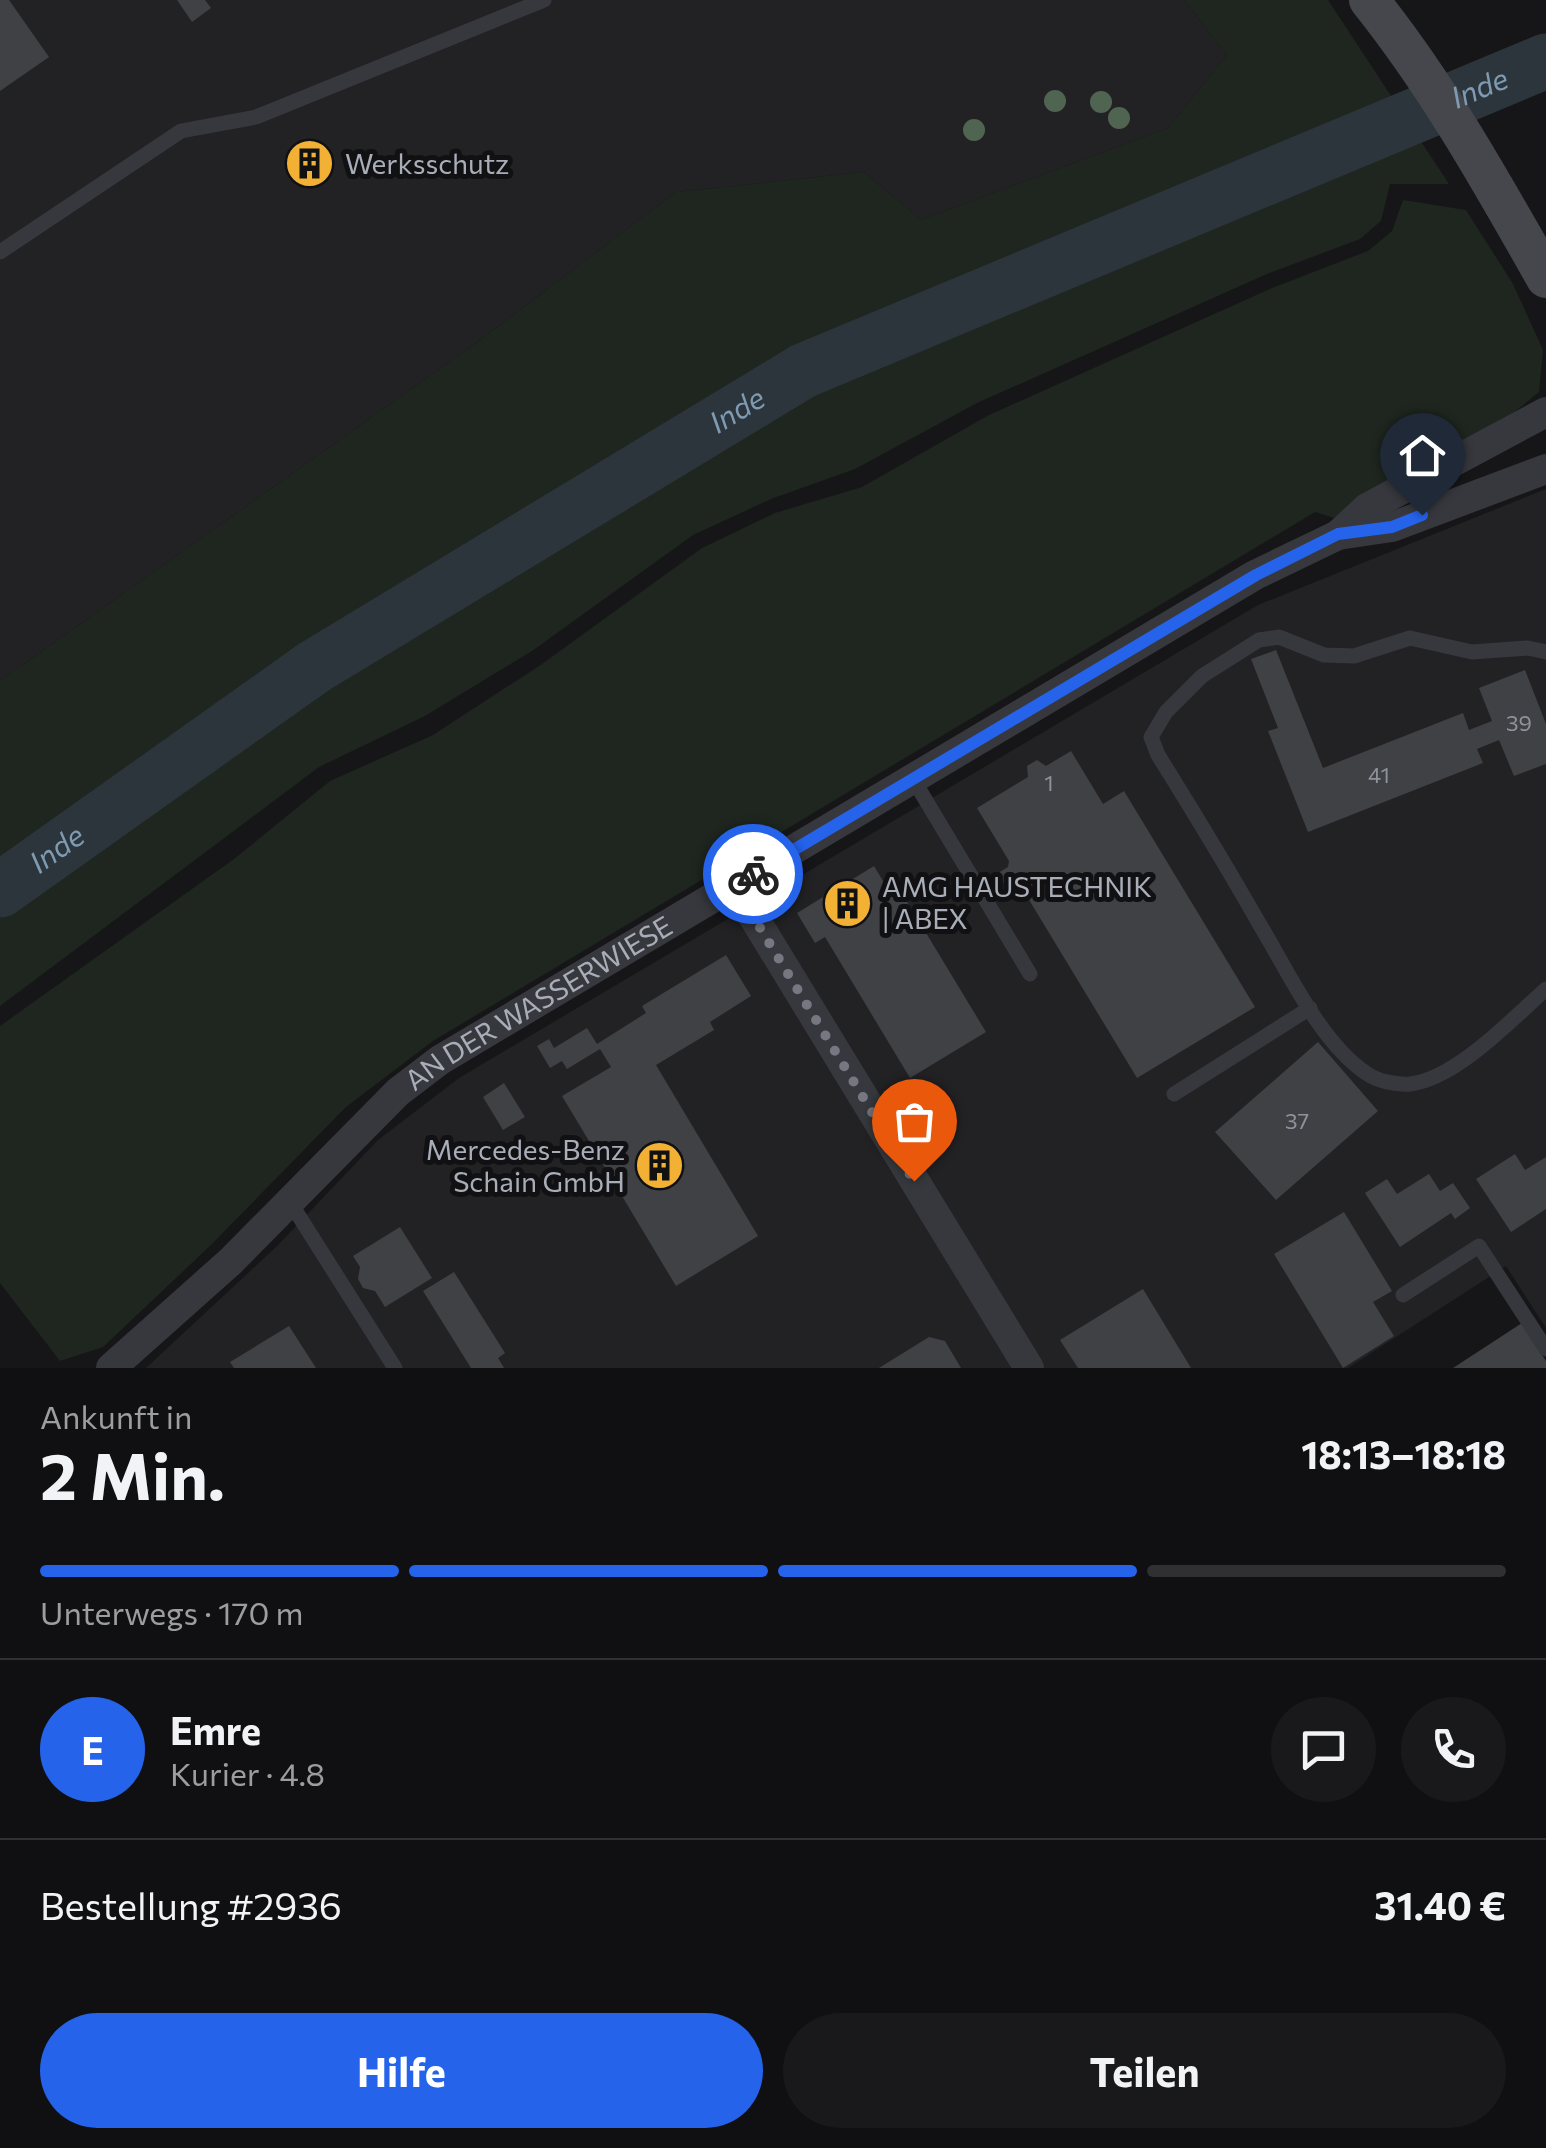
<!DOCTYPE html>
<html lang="de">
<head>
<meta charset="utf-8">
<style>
  body { margin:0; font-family:Commissioner,sans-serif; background:#19191b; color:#f1f3f6; height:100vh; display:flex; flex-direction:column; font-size:38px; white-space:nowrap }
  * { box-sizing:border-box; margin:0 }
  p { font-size:32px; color:#9c9d9f }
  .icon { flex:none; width:55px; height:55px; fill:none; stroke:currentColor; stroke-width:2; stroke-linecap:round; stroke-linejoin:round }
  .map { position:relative; height:1368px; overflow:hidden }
  .panel { display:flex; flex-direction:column; background:#101012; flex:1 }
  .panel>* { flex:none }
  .pin { position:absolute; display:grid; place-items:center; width:85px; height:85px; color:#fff; margin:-102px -42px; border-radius:50% 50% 50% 0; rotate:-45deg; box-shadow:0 0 10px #0007 }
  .pin .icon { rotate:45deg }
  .courier { position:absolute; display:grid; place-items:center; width:100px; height:100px; margin:-50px; border:8px solid #2563eb; border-radius:50%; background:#fff; color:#222; box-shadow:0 2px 12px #0007 }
  .headline em { font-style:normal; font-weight:700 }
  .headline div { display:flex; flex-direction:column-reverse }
  .headline { display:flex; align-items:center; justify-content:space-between; height:170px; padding:0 40px }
  h1 { font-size:65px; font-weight:700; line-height:75px }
  .bar { display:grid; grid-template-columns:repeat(4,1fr); gap:15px 10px; align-content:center; height:120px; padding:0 40px }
  .bar i { height:12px; border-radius:8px; background:#303032 }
  .bar .current { background:#2563eb }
  .bar p { grid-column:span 4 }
  .line { display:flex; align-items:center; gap:25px; padding:0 40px; border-top:2px solid #303032 }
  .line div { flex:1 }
  .round { display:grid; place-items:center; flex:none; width:105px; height:105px; border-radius:52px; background:#19191b }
  .cta { display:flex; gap:20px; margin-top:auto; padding:20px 40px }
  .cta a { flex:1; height:115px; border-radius:60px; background:#2563eb; color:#fff; font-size:40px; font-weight:700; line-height:115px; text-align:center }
  .cta a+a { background:#19191b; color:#f1f3f6 }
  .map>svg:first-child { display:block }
  .built { fill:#222225 }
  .green { fill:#1e261f }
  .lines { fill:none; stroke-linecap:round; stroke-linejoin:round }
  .river { stroke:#2c353c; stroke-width:55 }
  .building { fill:#404145 }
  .service { stroke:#37383d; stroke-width:15 }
  .minor { stroke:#37383d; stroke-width:30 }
  .secondary { stroke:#45474d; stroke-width:40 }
  .tree { fill:#506452 }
  .done { stroke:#757880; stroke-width:10; stroke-dasharray:0 18 }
  .route { stroke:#2563eb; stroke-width:12 }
  .labels { text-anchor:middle; stroke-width:10; stroke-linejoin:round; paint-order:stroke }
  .number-label { font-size:22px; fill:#8e929b }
  .poi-label { font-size:28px; fill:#a8adb8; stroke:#111113; text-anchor:start }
  .street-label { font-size:28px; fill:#a8adb8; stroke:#111113 }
  .water-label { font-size:30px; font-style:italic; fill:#7f9bb3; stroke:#111113 }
</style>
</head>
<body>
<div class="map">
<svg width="1546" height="1368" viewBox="0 0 1546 1368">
  <rect width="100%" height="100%" fill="#161618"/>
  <!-- built -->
  <g class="built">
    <polygon points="0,0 1184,0 1227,55 1168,128 921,220 864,172 676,192 479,341 0,681"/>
    <polygon points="1546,489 1546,1328 1506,1266 1348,1368 146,1368 276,1247 378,1140 459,1078 1258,605"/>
  </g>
  <!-- green -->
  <g class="green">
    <polygon points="1184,0 1328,0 1449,184 1390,184 1381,221 1360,239 1267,274 977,403 855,469 771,499 693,535 532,651 425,716 319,767 0,1006 0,681 479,341 676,192 864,172 921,220 1168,128 1227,55"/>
    <polygon points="1403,200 1466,210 1513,284 1543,350 1539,392 1505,420 1337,519 1315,512 433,1041 346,1107 211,1245 103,1347 60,1361 0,1283 0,1026 234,859 330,781 433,735 542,664 702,548 775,513 862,487 989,415 1272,288 1368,251 1392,231"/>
  </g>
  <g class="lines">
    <!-- river -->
    <path class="river" id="s1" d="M0,890L314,667L803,371L1546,61"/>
  </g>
  <!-- building -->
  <g class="building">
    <polygon points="0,0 9,0 49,57 0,91"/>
    <polygon points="177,0 205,0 211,8 192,22"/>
    <polygon points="308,140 331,174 313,187 289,153"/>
    <polygon points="1276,650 1323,768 1463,713 1469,730 1492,721 1479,688 1525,670 1546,724 1546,764 1514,776 1499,740 1477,749 1483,763 1308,832 1268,731 1278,728 1251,659"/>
    <polygon points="1071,751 1103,804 1124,791 1255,1007 1137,1078 1017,880 1006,887 998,873 1008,867 1009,861 977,808 1028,777 1027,766 1037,760 1046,766"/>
    <polygon points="874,866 883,881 891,875 986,1032 910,1078 825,937 815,943 797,913"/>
    <polygon points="726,955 751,996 710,1022 714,1030 656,1065 758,1236 676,1286 562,1096 611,1067 600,1049 567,1069 562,1061 550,1068 537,1046 549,1039 554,1048 587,1028 597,1044 646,1013 642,1006"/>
    <polygon points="1318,1042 1378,1111 1276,1200 1215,1132"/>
    <polygon points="504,1083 525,1117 503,1130 483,1097"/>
    <polygon points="1515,1154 1525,1170 1546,1157 1546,1209 1511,1232 1476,1179"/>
    <polygon points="1429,1174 1440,1191 1453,1183 1470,1208 1455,1219 1451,1213 1400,1247 1365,1193 1387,1179 1397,1194"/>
    <polygon points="1344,1212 1392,1291 1373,1302 1394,1336 1343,1368 1274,1254"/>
    <polygon points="400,1227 432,1278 385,1307 375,1291 363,1288 358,1279 360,1267 353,1256"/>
    <polygon points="454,1272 505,1353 498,1358 504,1368 471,1368 423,1291"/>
    <polygon points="1143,1289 1191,1368 1078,1368 1060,1340"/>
    <polygon points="1522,1323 1546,1361 1546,1368 1453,1368"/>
    <polygon points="289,1326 316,1368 234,1368 230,1362"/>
    <polygon points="929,1337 945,1341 961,1368 879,1368"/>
  </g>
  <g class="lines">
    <!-- service -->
    <g class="service">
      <polyline points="0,252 181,131 256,117 544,0"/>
      <path d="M1546,652L1528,648L1472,652L1410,638L1354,656L1324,655L1279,637L1259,640L1202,676L1166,712L1151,737L1158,755C1193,811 1227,867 1260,925C1288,971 1320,1042 1366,1073C1377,1081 1395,1085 1410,1084C1456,1079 1512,1019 1546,989"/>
      <polyline points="913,779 1030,974"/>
      <polyline points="1174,1094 1310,1008"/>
      <polyline points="290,1202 395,1368"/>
      <polyline points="1403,1295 1479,1246 1546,1349"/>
    </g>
    <!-- minor -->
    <g class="minor">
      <polyline points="1338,535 1392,527 1546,469"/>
      <polyline points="734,885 1029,1368"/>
      <path id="s2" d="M111,1368L231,1261L398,1092L440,1060L1255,575L1338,535L1367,508L1546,412"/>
    </g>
    <!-- secondary -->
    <path class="secondary" d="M1369,0C1438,86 1492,183 1546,278"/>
  </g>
  <!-- trees -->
  <g class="tree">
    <circle cx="1055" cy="101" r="11"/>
    <circle cx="1101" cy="102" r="11"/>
    <circle cx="1119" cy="118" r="11"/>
    <circle cx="974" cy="130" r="11"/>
  </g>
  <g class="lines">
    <!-- done -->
    <polyline class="done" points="753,874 734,885 914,1181"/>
    <!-- route -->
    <polyline class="route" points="753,874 1256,575 1338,534 1392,527 1422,515"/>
  </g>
  <!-- icons -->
  <defs>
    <symbol id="building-disc" viewBox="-11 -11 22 22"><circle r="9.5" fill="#f2b134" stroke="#111113"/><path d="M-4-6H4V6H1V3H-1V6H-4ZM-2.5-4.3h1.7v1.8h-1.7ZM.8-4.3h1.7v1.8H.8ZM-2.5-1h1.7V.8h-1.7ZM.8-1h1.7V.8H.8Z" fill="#111"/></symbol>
  </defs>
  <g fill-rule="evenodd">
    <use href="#building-disc" x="282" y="136" width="55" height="55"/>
    <use href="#building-disc" x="820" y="876" width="55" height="55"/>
    <use href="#building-disc" x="632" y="1138" width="55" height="55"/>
  </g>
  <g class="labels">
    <!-- number labels -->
    <g class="number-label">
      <text x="1519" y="731">39</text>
      <text x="1379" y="783">41</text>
      <text x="1049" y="791">1</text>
      <text x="1297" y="1129">37</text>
    </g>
    <!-- poi labels -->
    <g class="poi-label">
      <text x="345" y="174">Werksschutz</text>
      <text x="882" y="897">AMG HAUSTECHNIK<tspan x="882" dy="32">| ABEX</tspan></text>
      <text x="625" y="1160" text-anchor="end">Mercedes-Benz<tspan x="625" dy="32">Schain GmbH</tspan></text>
    </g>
    <!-- street labels -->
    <g class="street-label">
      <text dy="10" stroke="none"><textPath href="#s2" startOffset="565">AN DER WASSERWIESE</textPath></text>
    </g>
    <!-- water labels -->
    <g class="water-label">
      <text dy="10" stroke="none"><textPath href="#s1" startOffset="1690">Inde</textPath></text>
      <text dy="10" stroke="none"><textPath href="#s1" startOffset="880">Inde</textPath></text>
      <text dy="10" stroke="none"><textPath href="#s1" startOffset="70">Inde</textPath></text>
    </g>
  </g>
</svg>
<div class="pin" style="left:914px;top:1181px;background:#ea580c"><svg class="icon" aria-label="bag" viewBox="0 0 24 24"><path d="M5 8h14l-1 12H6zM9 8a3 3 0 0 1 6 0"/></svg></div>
<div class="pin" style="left:1422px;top:515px;background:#1f2937"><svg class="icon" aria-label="home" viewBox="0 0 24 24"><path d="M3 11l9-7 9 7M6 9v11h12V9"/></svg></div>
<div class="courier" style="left:753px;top:874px"><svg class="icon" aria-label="bike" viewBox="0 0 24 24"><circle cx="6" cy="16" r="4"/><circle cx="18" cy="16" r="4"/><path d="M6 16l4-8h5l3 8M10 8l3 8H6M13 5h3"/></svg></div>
</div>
<section class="panel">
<div class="headline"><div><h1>2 Min.</h1><p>Ankunft in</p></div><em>18:13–18:18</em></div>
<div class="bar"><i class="current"></i><i class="current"></i><i class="current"></i><i></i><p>Unterwegs · 170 m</p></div>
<div class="line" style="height:180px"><b class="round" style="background:#2563eb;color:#fff">E</b><div><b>Emre</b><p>Kurier · 4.8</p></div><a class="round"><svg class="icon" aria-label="chat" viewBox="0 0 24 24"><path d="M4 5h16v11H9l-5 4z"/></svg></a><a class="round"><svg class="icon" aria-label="phone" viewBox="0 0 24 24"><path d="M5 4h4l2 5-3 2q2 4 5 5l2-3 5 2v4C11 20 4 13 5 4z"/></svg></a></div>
<div class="line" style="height:130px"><div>Bestellung #2936</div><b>31.40 €</b></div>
<div class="cta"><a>Hilfe</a><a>Teilen</a></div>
</section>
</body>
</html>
